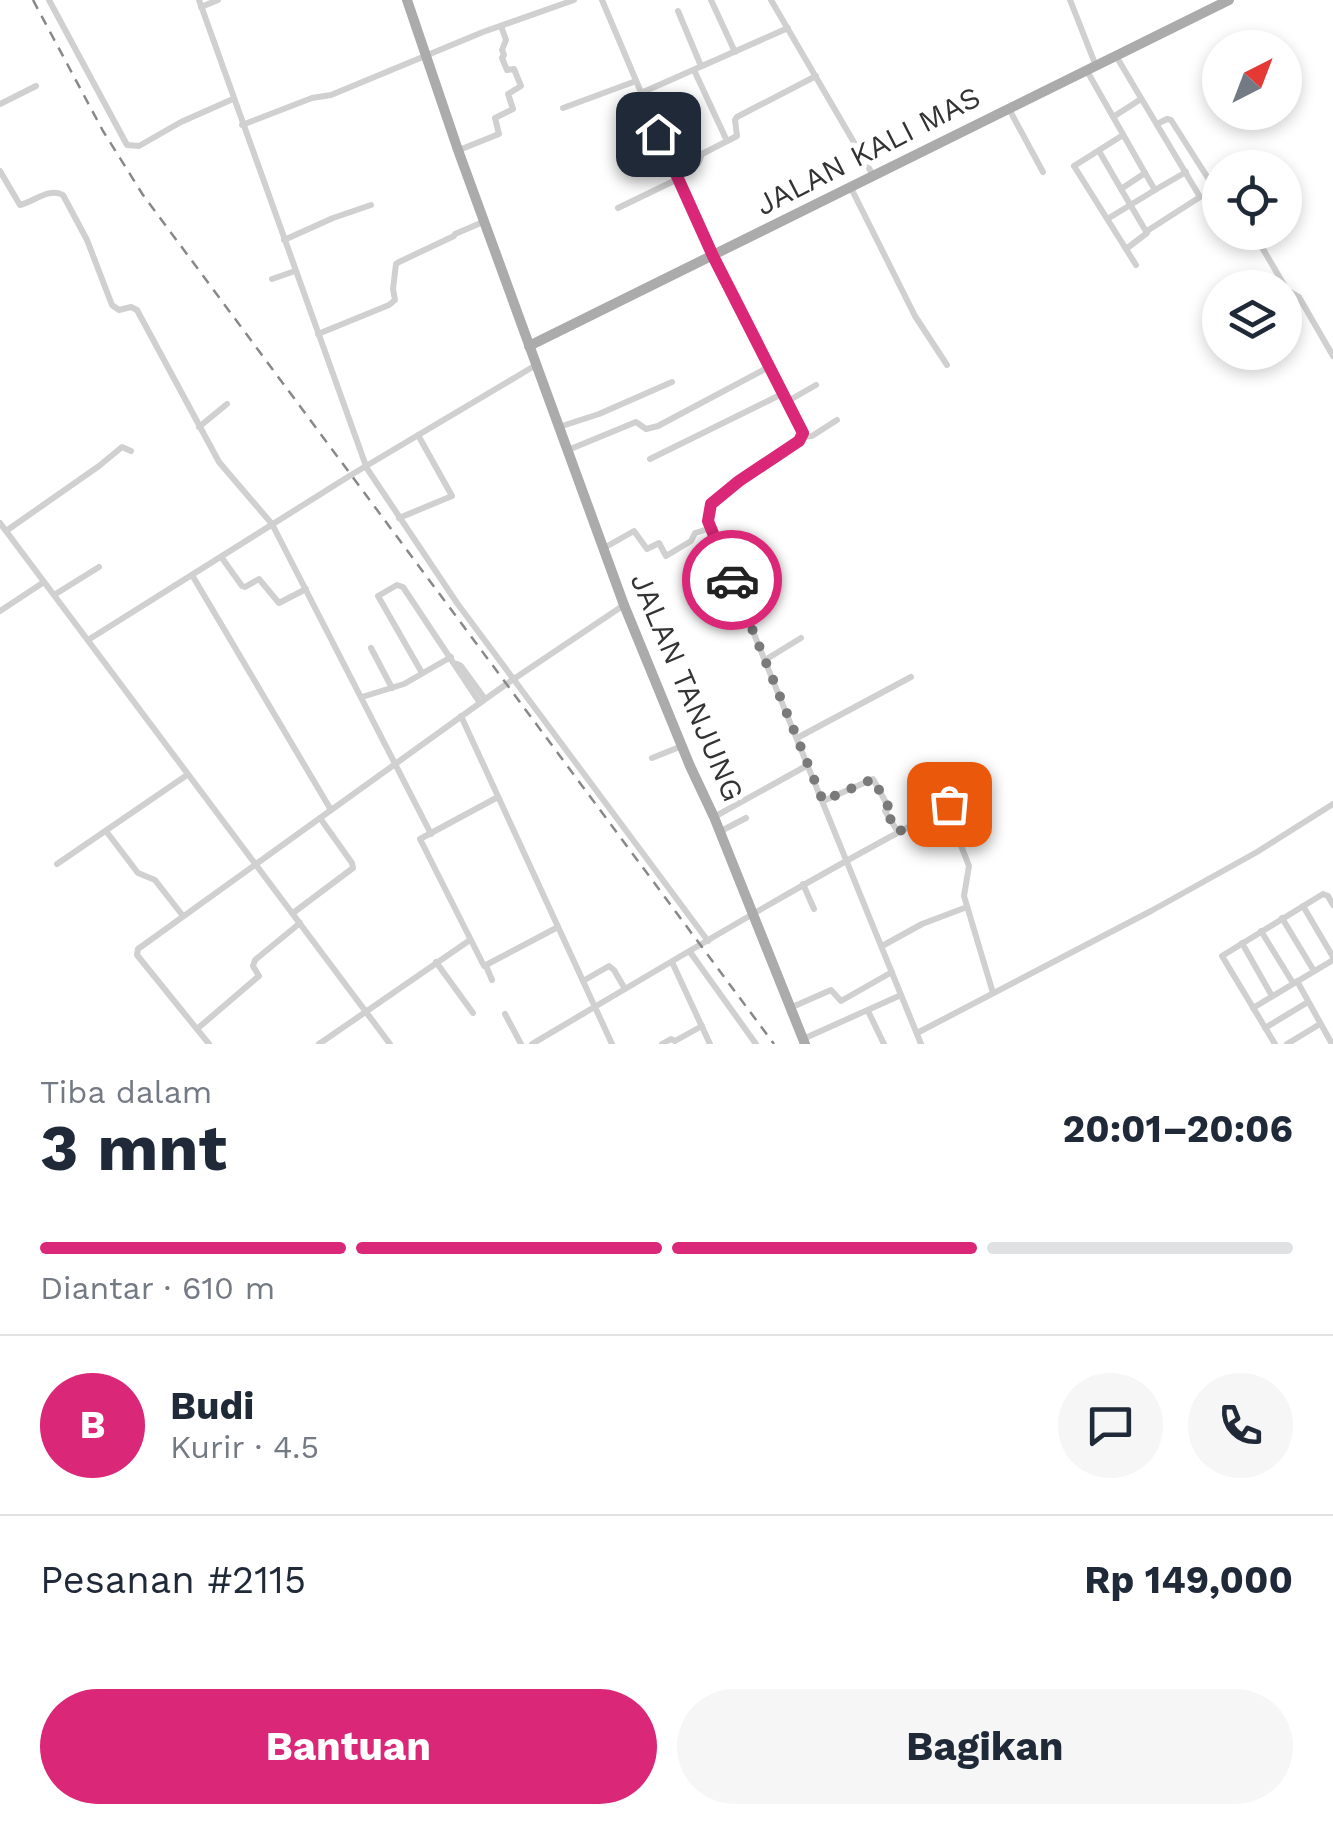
<!DOCTYPE html>
<html lang="id">
<head>
<meta charset="utf-8">
<style>
  body { margin:0; font-family:"Work Sans",sans-serif; background:#f6f6f7; color:#1f2937; height:100vh; display:flex; flex-direction:column; font-size:38px; white-space:nowrap }
  * { box-sizing:border-box; margin:0 }
  p { font-size:32px; color:#747a83 }
  .icon { flex:none; width:55px; height:55px; fill:none; stroke:currentColor; stroke-width:2; stroke-linecap:round; stroke-linejoin:round }
  .map { position:relative; height:1044px; overflow:hidden }
  .details { display:flex; flex-direction:column; background:#fff; flex:1 }
  .details>* { flex:none }
  .needle { width:65px; rotate:42deg }
  .controls { position:absolute; left:1202px; top:30px; display:grid; gap:20px }
  .controls a { display:grid; place-items:center; width:100px; height:100px; border-radius:50%; background:#fff; box-shadow:0 5px 15px #0003; font-size:50px }
  .pin { position:absolute; display:grid; place-items:center; width:85px; height:85px; color:#fff; margin:-42px; border-radius:20px; box-shadow:0 5px 15px #0006 }
  .courier { position:absolute; display:grid; place-items:center; width:100px; height:100px; margin:-50px; border:8px solid #db2777; border-radius:50%; background:#fff; color:#222; box-shadow:0 2px 12px #0007 }
  .summary em { font-style:normal; font-weight:700 }
  .summary div { display:flex; flex-direction:column-reverse }
  .summary { display:flex; align-items:center; justify-content:space-between; height:170px; padding:0 40px }
  h1 { font-size:65px; font-weight:700; line-height:75px }
  .bar { display:grid; grid-template-columns:repeat(4,1fr); gap:15px 10px; align-content:center; height:120px; padding:0 40px }
  .bar i { height:12px; border-radius:8px; background:#e0e1e3 }
  .bar .current { background:#db2777 }
  .bar p { grid-column:span 4 }
  .line { display:flex; align-items:center; gap:25px; padding:0 40px; border-top:2px solid #e0e1e3 }
  .line div { flex:1 }
  .round { display:grid; place-items:center; flex:none; width:105px; height:105px; border-radius:52px; background:#f6f6f7 }
  .button { display:flex; gap:20px; margin-top:auto; padding:20px 40px }
  .button a { flex:1; height:115px; border-radius:60px; background:#db2777; color:#fff; font-size:40px; font-weight:700; line-height:115px; text-align:center }
  .button a+a { background:#f6f6f7; color:#1f2937 }
  .map>svg:first-child { display:block }
  .lines { fill:none; stroke-linecap:round; stroke-linejoin:round }
  .minor { stroke:#d0d0d0; stroke-width:6 }
  .primary { stroke:#ababab; stroke-width:10 }
  .rail { stroke:#888; stroke-width:2.5; stroke-dasharray:10 8; stroke-linecap:butt }
  .done { stroke:#7a7a7a; stroke-width:10; stroke-dasharray:0 18 }
  .route { stroke:#db2777; stroke-width:12 }
  .labels { text-anchor:middle; stroke-width:10; stroke-linejoin:round; paint-order:stroke }
  .street-label { font-size:30px; fill:#333; stroke:#fff }
</style>
</head>
<body>
<div class="map">
<svg width="1333" height="1044" viewBox="0 0 1333 1044">
  <rect width="100%" height="100%" fill="#fff"/>
  <g class="lines">
    <!-- minor -->
    <g class="minor">
      <polyline points="49,0 127,145 139,146 181,122 233,99"/>
      <polyline points="199,0 366,466"/>
      <polyline points="602,0 676,175 713,256 803,433 799,441 717,497 708,510 708,521 921,1044"/>
      <polyline points="711,0 735,52"/>
      <polyline points="771,0 873,175"/>
      <polyline points="1070,0 1096,66"/>
      <polyline points="201,7 218,0"/>
      <polyline points="678,11 701,66"/>
      <polyline points="1116,56 1200,197 1147,231"/>
      <polyline points="694,70 727,141"/>
      <polyline points="1087,71 1145,173 1121,189 1147,233 1126,249 1074,166 1123,135"/>
      <polyline points="641,93 788,28"/>
      <polyline points="0,104 36,86"/>
      <polyline points="563,108 636,81"/>
      <polyline points="1009,109 1043,172"/>
      <polyline points="1113,117 1141,99"/>
      <polyline points="1157,124 1167,119 1171,120 1220,197"/>
      <polyline points="242,125 312,98 331,95 483,32 574,0"/>
      <polyline points="459,150 499,134 495,118 513,109 508,94 521,86 514,69 507,70 502,58 504,55 502,50 506,40 501,26"/>
      <polyline points="1099,151 1121,189"/>
      <path d="M0,171L20,205C33,202 50,187 63,195L87,240L112,305L119,310L131,307L137,310L219,462L272,524L431,834"/>
      <polyline points="1145,173 1155,190 1186,172"/>
      <polyline points="676,175 698,164 702,154 737,136 735,120 737,117 816,76"/>
      <polyline points="851,188 915,316 947,365"/>
      <polyline points="618,208 678,179"/>
      <polyline points="1109,218 1155,190"/>
      <polyline points="1253,232 1287,290 1299,297 1333,356"/>
      <polyline points="284,240 333,218 371,205"/>
      <polyline points="1126,249 1136,265"/>
      <polyline points="272,279 295,271"/>
      <polyline points="318,334 389,305 395,300 393,289 396,264 399,262 454,236 455,234 483,222"/>
      <polyline points="788,401 816,385"/>
      <polyline points="199,427 227,404"/>
      <polyline points="559,427 599,414 672,382"/>
      <polyline points="802,437 812,436 837,420"/>
      <polyline points="568,450 636,422 646,429 658,426 769,367"/>
      <polyline points="650,459 784,393"/>
      <polyline points="366,467 457,603 708,941"/>
      <polyline points="399,518 452,496 418,435"/>
      <polyline points="0,523 390,1044"/>
      <polyline points="6,531 99,466 122,447 131,451"/>
      <polyline points="604,548 634,531 647,549 659,543 666,556 691,541 695,533 711,528"/>
      <polyline points="222,558 242,586 245,587 259,579 279,603 306,589"/>
      <polyline points="192,575 331,810"/>
      <polyline points="690,590 728,571"/>
      <polyline points="54,595 99,567"/>
      <polyline points="0,611 44,582"/>
      <polyline points="88,640 351,475 536,365"/>
      <polyline points="371,648 392,688"/>
      <polyline points="765,660 801,638"/>
      <polyline points="457,664 461,666 485,699"/>
      <polyline points="422,673 378,596 397,585 403,587 480,703"/>
      <polyline points="362,697 404,684 451,657"/>
      <polyline points="461,716 612,1044"/>
      <polyline points="797,738 911,677"/>
      <polyline points="652,758 682,746"/>
      <polyline points="498,797 420,839 484,966 558,927"/>
      <polyline points="823,801 873,779 889,808 885,811 898,832"/>
      <polyline points="946,807 969,866 964,896 993,993"/>
      <polyline points="714,817 808,765"/>
      <polyline points="106,831 138,873 155,880 183,916"/>
      <polyline points="721,831 746,818"/>
      <polyline points="57,864 187,775"/>
      <polyline points="803,884 814,909"/>
      <polyline points="1303,906 1333,957"/>
      <polyline points="293,913 353,868 352,863 320,818"/>
      <polyline points="1282,918 1314,971"/>
      <polyline points="1261,931 1293,983"/>
      <polyline points="1242,943 1272,996"/>
      <polyline points="882,946 922,924 967,907"/>
      <polyline points="690,952 756,1044"/>
      <polyline points="436,962 473,1013"/>
      <polyline points="672,962 710,1044"/>
      <polyline points="486,966 492,980"/>
      <polyline points="583,981 609,966 614,970 625,989"/>
      <polyline points="1297,981 1332,1044"/>
      <polyline points="790,1008 831,990 841,1001 892,972"/>
      <polyline points="1253,1008 1333,960"/>
      <polyline points="868,1011 884,1044"/>
      <polyline points="505,1014 521,1044"/>
      <polyline points="1265,1028 1308,1002"/>
      <polyline points="197,1029 259,976 253,966 255,960 300,923"/>
      <polyline points="917,1033 1151,911 1257,852 1333,804"/>
      <polyline points="803,1039 901,995"/>
      <polyline points="209,1044 137,955 138,949 505,685 624,605"/>
      <polyline points="319,1044 470,940"/>
      <path d="M532,1044C669,963 805,881 946,807L951,801L960,780"/>
      <polyline points="662,1044 671,1039 675,1041 702,1026"/>
      <polyline points="1275,1044 1222,956 1323,894 1328,896 1333,905"/>
      <polyline points="1287,1044 1320,1024"/>
    </g>
    <!-- primary -->
    <g class="primary">
      <polyline points="407,0 458,150 624,605 690,766 714,817 805,1044"/>
      <polyline points="529,346 1229,0"/>
    </g>
    <!-- rail -->
    <polyline class="rail" points="33,0 103,131 143,195 774,1044"/>
  </g>
  <g class="lines">
    <!-- done -->
    <polyline class="done" points="732,580 823,801 873,779 889,808 885,810 898,832 949,804"/>
    <!-- route -->
    <polyline class="route" points="658,134 713,256 803,433 799,441 739,481 711,504 708,521 732,580"/>
  </g>
  <g class="labels">
    <!-- street labels -->
    <g class="street-label">
      <text transform="translate(868 151) rotate(-27)" y="10">JALAN KALI MAS</text>
      <text transform="translate(687 687) rotate(67)" y="10">JALAN TANJUNG</text>
    </g>
  </g>
</svg>
<div class="controls">
<a><svg class="needle" viewBox="-14 -14 28 28"><path d="M0-13l5 13h-10z" fill="#e53935"/><path d="M0 13l5-13h-10z" fill="#747a83"/></svg></a>
<a><svg class="icon" aria-label="locate" viewBox="0 0 24 24"><circle cx="12" cy="12" r="6"/><path d="M12 2v4M12 18v4M2 12h4M18 12h4"/></svg></a>
<a><svg class="icon" aria-label="layers" viewBox="0 0 24 24"><path d="M12 4l9 5-9 5-9-5zM3 14l9 5 9-5"/></svg></a>
</div>
<div class="pin" style="left:949px;top:804px;background:#ea580c"><svg class="icon" aria-label="bag" viewBox="0 0 24 24"><path d="M5 8h14l-1 12H6zM9 8a3 3 0 0 1 6 0"/></svg></div>
<div class="pin" style="left:658px;top:134px;background:#1f2937"><svg class="icon" aria-label="home" viewBox="0 0 24 24"><path d="M3 11l9-7 9 7M6 9v11h12V9"/></svg></div>
<div class="courier" style="left:732px;top:580px"><svg class="icon" aria-label="car" viewBox="0 0 24 24"><path d="M5 17H2v-5l4-1 3-4h7l3 4 3 1v5h-3M9 17h6M6 11h13"/><circle cx="7" cy="17" r="2"/><circle cx="17" cy="17" r="2"/></svg></div>
</div>
<section class="details">
<div class="summary"><div><h1>3 mnt</h1><p>Tiba dalam</p></div><em>20:01–20:06</em></div>
<div class="bar"><i class="current"></i><i class="current"></i><i class="current"></i><i></i><p>Diantar · 610 m</p></div>
<div class="line" style="height:180px"><b class="round" style="background:#db2777;color:#fff">B</b><div><b>Budi</b><p>Kurir · 4.5</p></div><a class="round"><svg class="icon" aria-label="chat" viewBox="0 0 24 24"><path d="M4 5h16v11H9l-5 4z"/></svg></a><a class="round"><svg class="icon" aria-label="phone" viewBox="0 0 24 24"><path d="M5 4h4l2 5-3 2q2 4 5 5l2-3 5 2v4C11 20 4 13 5 4z"/></svg></a></div>
<div class="line" style="height:130px"><div>Pesanan #2115</div><b>Rp 149,000</b></div>
<div class="button"><a>Bantuan</a><a>Bagikan</a></div>
</section>
</body>
</html>
